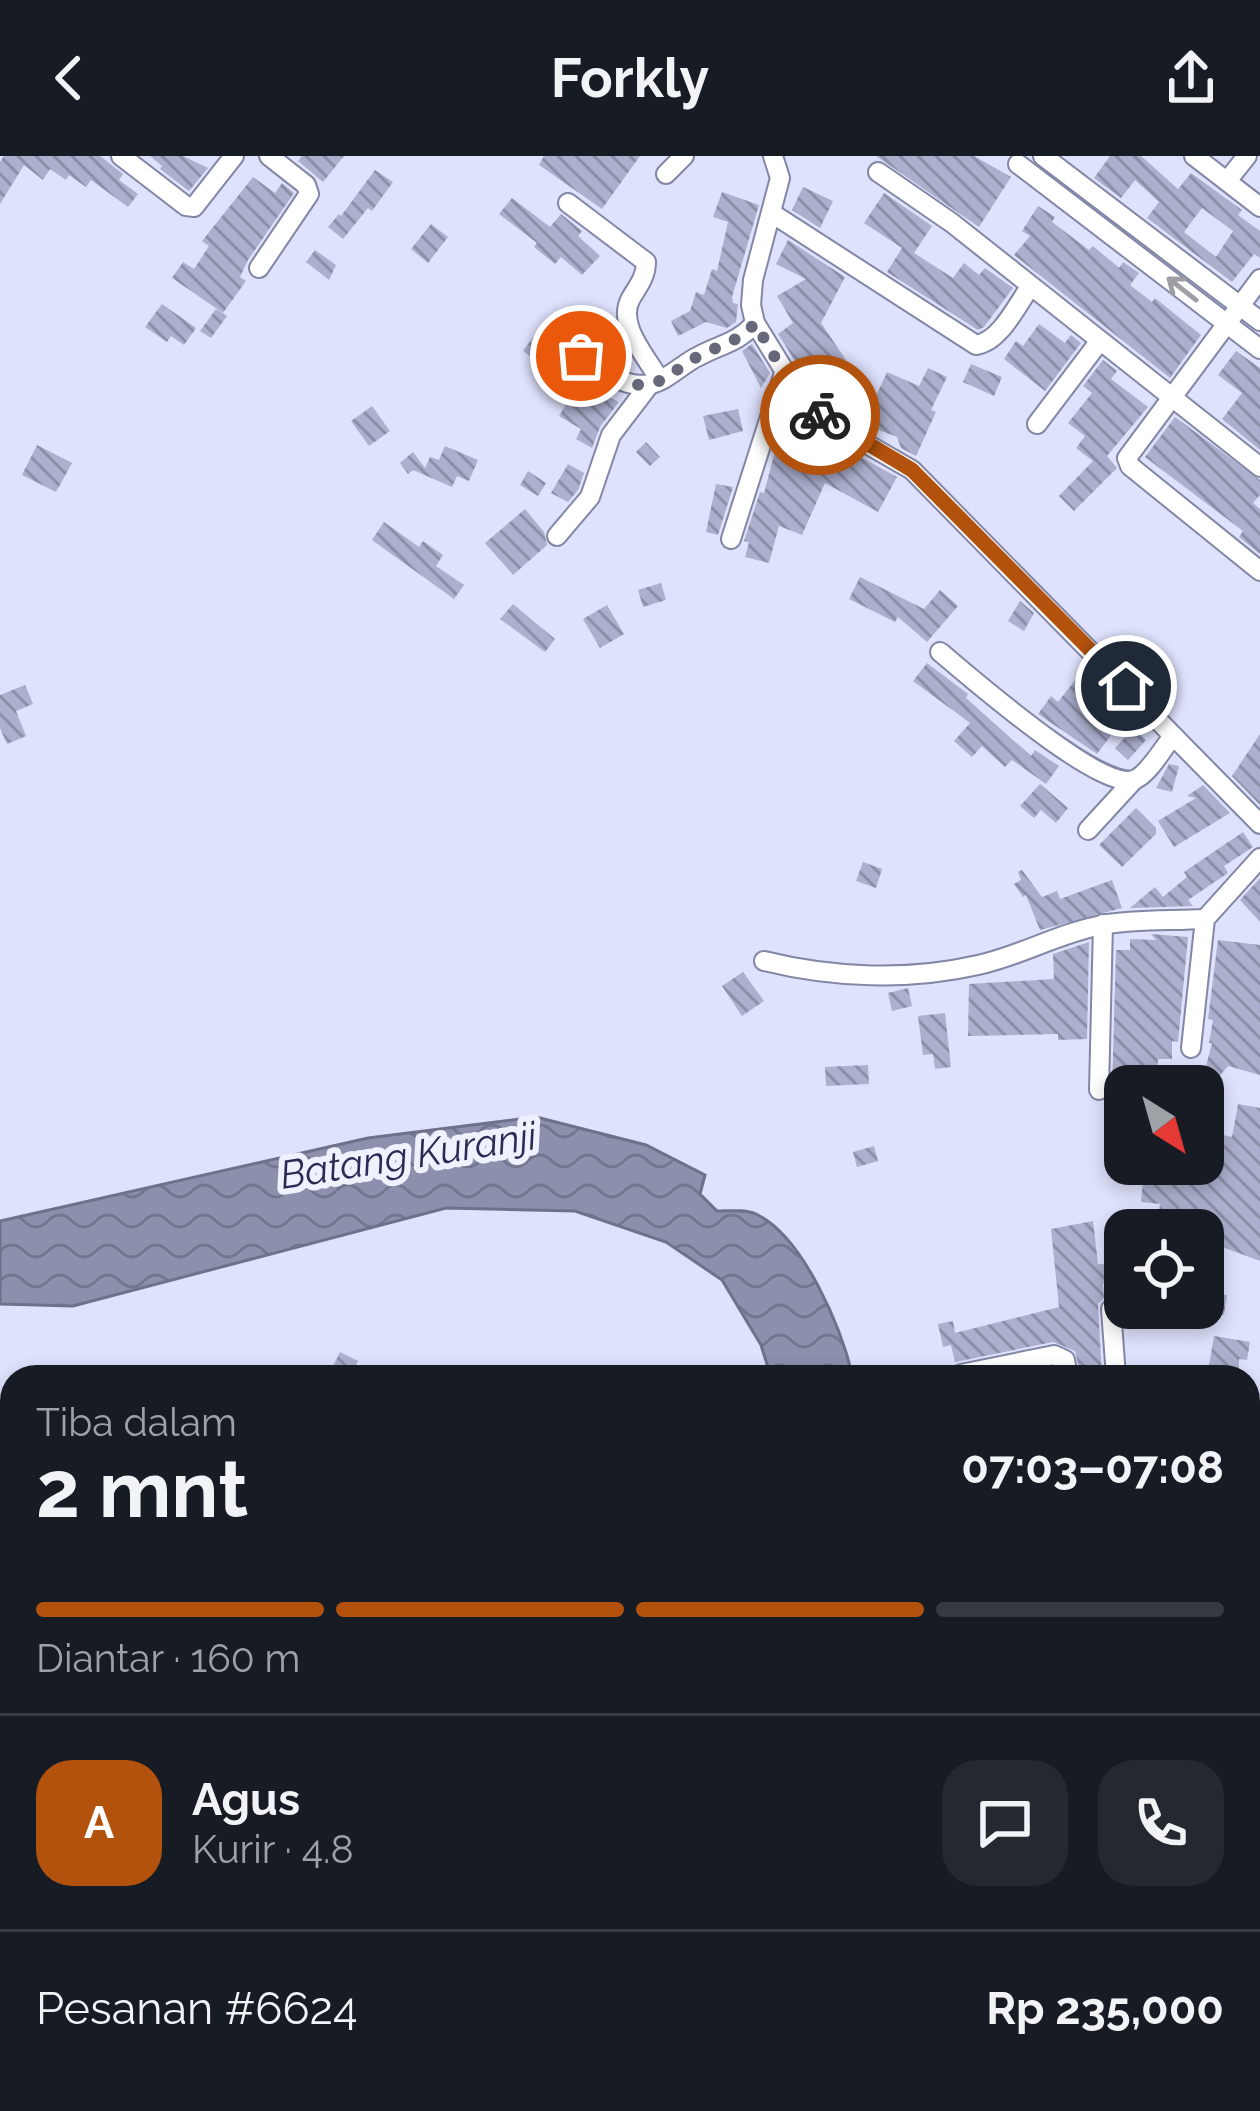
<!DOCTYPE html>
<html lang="id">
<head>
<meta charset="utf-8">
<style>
  body { margin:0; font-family:Raleway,sans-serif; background:#242831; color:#f1f3f6; height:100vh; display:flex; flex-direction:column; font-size:45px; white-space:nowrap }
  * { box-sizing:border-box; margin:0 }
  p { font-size:39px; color:#9ea1a6 }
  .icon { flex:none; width:66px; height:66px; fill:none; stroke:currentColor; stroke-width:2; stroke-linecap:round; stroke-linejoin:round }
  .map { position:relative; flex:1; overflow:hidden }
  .side { position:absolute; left:0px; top:1209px; width:1260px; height:747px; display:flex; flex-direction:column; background:#171b24; border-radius:36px 36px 0 0; box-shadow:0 6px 18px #0003 }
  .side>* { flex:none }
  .needle { width:78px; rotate:143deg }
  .fabs { position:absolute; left:1104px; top:909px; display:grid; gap:24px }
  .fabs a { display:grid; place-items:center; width:120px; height:120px; border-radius:24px; background:#171b24; box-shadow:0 6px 18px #0003; font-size:60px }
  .pin { position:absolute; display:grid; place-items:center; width:102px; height:102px; color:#fff; margin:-51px; border:6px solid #fff; border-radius:50%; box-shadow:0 3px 12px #0007 }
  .courier { position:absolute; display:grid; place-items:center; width:120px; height:120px; margin:-60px; border:9px solid #b2520d; border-radius:50%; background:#fff; color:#222; box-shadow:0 3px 15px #0007 }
  .headline em { font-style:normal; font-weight:700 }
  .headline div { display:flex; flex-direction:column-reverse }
  .headline { display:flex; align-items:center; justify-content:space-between; height:204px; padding:0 36px }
  h1 { font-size:78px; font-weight:700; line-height:90px }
  .bar { display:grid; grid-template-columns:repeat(4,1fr); gap:18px 12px; align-content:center; height:144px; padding:0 36px }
  .bar i { height:15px; border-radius:9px; background:#363941 }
  .bar .active { background:#b2520d }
  .bar p { grid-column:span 4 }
  .line { display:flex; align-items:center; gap:30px; padding:0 36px; border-top:3px solid #363941 }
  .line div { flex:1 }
  .round { display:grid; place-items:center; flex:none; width:126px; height:126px; border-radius:36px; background:#242831 }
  header { display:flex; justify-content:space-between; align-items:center; height:156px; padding:0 36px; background:#171b24; font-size:54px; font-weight:700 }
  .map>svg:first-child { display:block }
  .water { fill:url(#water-waves); stroke:#6e7189; stroke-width:3 }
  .building { fill:url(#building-back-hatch); fill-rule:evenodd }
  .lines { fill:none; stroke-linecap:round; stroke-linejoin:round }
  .street-casing { stroke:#8386a5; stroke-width:22 }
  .street { stroke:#fff; stroke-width:18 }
  .oneway { stroke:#9e9ea4 }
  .done { stroke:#67697b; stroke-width:12; stroke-dasharray:0 21.6 }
  .route { stroke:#b2520d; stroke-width:15 }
  .labels { text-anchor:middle; stroke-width:12; stroke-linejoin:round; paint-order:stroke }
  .water-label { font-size:39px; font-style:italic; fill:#2a2b54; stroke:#eff1fe }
</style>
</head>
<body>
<header><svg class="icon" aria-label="back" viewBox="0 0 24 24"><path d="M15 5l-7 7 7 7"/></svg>Forkly<svg class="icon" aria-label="share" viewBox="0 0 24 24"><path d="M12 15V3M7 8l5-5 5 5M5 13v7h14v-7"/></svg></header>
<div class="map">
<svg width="1260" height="1955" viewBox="0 0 1260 1955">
  <defs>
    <pattern id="water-waves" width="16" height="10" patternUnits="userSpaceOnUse" patternTransform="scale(3)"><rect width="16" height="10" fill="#8d90ad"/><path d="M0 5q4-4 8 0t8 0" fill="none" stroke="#73768e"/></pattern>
    <pattern id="building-back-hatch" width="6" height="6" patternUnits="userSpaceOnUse" patternTransform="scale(3)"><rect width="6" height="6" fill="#acb0ce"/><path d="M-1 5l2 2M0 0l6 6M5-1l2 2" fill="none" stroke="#8c8fa8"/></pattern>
  </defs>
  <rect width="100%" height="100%" fill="#dfe2fd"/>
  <!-- water -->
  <g class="water">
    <path d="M536,961L646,989L705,1019L700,1038L717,1055C730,1055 745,1053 756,1058C804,1081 841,1172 853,1221H771L761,1189L722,1124L666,1086L575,1055L446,1052L73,1150L0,1148V1065L368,982Z"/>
    <polygon points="1108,1944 1219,1944 1231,1955 1118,1955"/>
  </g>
  <!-- building -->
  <g class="building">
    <polygon points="4,0 100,0 123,18 119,24 138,38 128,51 91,24 86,31 69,19 66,24 50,13 43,24 24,9 0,48 0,6"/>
    <polygon points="150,0 183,0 208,12 189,35 160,13 162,10"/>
    <polygon points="302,0 344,0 323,26 298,5"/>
    <polygon points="544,0 640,0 602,53 539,9"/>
    <polygon points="876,0 974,0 1011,21 979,71"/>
    <path d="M1110,0H1141L1178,33L1191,17L1242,54L1238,59L1260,75V102L1254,98L1232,126L1147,62L1159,46L1135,24L1121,42L1094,22ZM1202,52L1233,75L1216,101L1184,76Z"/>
    <polygon points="375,14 393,26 372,55 368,52 343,83 328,71 339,58 341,60"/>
    <polygon points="253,21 275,37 282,27 294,37 248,104 240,121 246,125 223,157 172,122 183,106 194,113 209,90 202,85"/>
    <polygon points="803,31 833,45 820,72 792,54"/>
    <polygon points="722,36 759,49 732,141 733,147 738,148 736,166 727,172 706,166 678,180 671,165 690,155 696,136 704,139 712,113 717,115 728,66 713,61"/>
    <polygon points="884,37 932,70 914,97 953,122 964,107 979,119 985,112 1013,132 984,171 978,174 887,116 902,92 864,67"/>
    <polygon points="512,42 550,71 561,58 582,75 578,80 600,100 582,119 561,101 555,108 534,91 537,87 499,58"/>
    <polygon points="1038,50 1055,61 1052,66 1089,94 1093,90 1119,112 1123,106 1139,117 1130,129 1152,146 1155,142 1201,179 1170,222 1014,99 1030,80 1022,75"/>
    <polygon points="431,68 448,81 428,107 411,93"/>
    <polygon points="788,84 845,121 821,167 846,204 810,229 778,178 793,167 777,140 806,123 776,108"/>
    <polygon points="315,94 336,109 329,124 306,106"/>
    <polygon points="162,148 196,172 184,189 171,180 167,186 145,171"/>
    <polygon points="216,153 227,160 211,182 200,175"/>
    <polygon points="1039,168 1065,187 1071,179 1081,187 1045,235 1004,203 1016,185 1023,190"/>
    <polygon points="537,176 563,195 550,215 523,195"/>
    <polygon points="752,188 770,217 761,232 742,195"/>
    <polygon points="1236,195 1260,212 1260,294 1222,263 1242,237 1218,219"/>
    <polygon points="1103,204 1117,215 1111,223 1148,251 1107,300 1117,312 1074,355 1059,340 1093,305 1076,292 1085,280 1068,267 1092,237 1083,230"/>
    <polygon points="971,208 1002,221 994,240 963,226"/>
    <polygon points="928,212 947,221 931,254 936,256 916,300 901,292 897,281 863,268 887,216 919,230"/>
    <polygon points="578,228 600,242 602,237 619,246 600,271 592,292 576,283 581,273 559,260"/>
    <polygon points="372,250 390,275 369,290 351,265"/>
    <polygon points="738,253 743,275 709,284 703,260"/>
    <polygon points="786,254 810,267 808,272 897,321 878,356 825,327 802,379 779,370 769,407 745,401 749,386 744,385 760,336 764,337"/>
    <polygon points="1175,261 1260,324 1260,339 1253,347 1260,353 1260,398 1239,381 1243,375 1145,301"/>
    <polygon points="646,286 660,301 650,310 636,296"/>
    <polygon points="37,289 72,307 56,336 22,319"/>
    <polygon points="445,290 478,304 469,325 457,320 452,331 413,314 408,318 400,307 413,296 425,312 430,301 439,304"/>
    <polygon points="568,308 584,317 578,334 568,346 551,337"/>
    <polygon points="528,315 546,327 538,340 520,329"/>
    <polygon points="716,328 733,331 718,379 706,376"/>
    <polygon points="525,353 544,376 547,389 513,419 485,387"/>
    <polygon points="384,366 419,391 423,385 443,399 436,410 464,429 454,443 372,384"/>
    <polygon points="860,421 924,453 940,434 958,450 927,486 898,461 895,466 849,443"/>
    <polygon points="661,427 666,444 643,451 638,434"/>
    <polygon points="1020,445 1034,457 1024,475 1008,465"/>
    <polygon points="513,448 555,483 545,496 500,463"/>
    <polygon points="607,449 624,478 600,492 583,463"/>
    <polygon points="927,507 968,538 966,542 1031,600 1035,594 1059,610 1046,628 1012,604 1005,611 982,590 972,601 954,585 970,567 913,525"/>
    <polygon points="1080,518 1110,541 1093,563 1112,578 1097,598 1038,558 1051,540 1058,546"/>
    <polygon points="25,529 33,548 16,555 26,580 7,588 0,572 0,539"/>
    <polygon points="1134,572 1146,584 1128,604 1115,592"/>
    <polygon points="1260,578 1260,649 1232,620"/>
    <polygon points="1169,608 1179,610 1172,636 1156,632"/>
    <polygon points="1040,628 1068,652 1056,667 1041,654 1034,662 1020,650"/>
    <polygon points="1203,629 1230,657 1174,691 1158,665 1196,642 1187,640"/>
    <polygon points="1136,652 1156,672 1156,678 1122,711 1099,689"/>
    <polygon points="1243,676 1253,691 1224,710 1228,717 1188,744 1193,750 1130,752 1155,731 1163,741 1187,721 1184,716"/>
    <polygon points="863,706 882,713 876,732 856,725"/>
    <polygon points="1022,714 1042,741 1057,735 1060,743 1112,724 1122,752 1040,774 1026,739 1023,741 1014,728 1021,724 1018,716"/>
    <polygon points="1260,722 1260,766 1240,744"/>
    <polygon points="1151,778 1188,781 1178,886 1172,885 1172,903 1158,903 1156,930 1125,930 1125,953 1108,952 1112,934 1116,794 1130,794 1130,783 1156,784"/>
    <polygon points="1218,784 1260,789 1260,919 1228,910 1211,930 1201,930 1212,887 1209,887 1213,864 1208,863"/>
    <polygon points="1089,786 1087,883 1058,884 1058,878 968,880 969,828 1054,823 1053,798"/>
    <polygon points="743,816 764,845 742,860 722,830"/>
    <polygon points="908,832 912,850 892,855 888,837"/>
    <polygon points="945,857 951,911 935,913 933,898 923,899 918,860"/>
    <polygon points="868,909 869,928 826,930 825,911"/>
    <polygon points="1238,948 1260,952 1260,1105 1203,1084 1203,1074 1157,1074 1160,1048 1141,1046 1143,1024 1158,1026 1163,1008 1203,1008 1203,974 1232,981"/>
    <polygon points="874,990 878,1005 857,1011 853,996"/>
    <polygon points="1093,1065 1098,1108 1124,1109 1124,1129 1103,1128 1104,1142 1098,1148 1102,1221 1081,1221 1075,1195 1053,1186 955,1206 951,1189 943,1191 938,1168 953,1165 955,1177 1059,1151 1051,1073"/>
    <polygon points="1203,1136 1227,1139 1224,1159 1203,1156"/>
    <polygon points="1214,1180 1250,1186 1247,1204 1239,1203 1239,1221 1207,1221"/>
    <polygon points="340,1196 358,1205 351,1219 333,1210"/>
  </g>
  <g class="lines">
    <defs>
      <g id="street">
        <polyline points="121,0 186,50 194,51 234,0"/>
        <polyline points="773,0 780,22 753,124 751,149 755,167 800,240 839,272 912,314 1260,668"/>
        <polyline points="1043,0 1260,165"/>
        <polyline points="1194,0 1260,51"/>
        <polyline points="1018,8 1260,193"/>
        <polyline points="878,16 952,67 1260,311"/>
        <polyline points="666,18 684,0"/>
        <polyline points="1227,25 1247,0"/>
        <path d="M568,47L646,106C646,121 638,130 631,142C616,168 646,200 659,223"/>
        <path d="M773,58L976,189C1000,186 1017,149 1030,131"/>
        <polyline points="259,112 309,38 306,29 269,0"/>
        <polyline points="1260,123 1127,302 1130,310 1260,415"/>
        <path d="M582,199C598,214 625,233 650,228C667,225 683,207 699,200C721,188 738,187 755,167"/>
        <polyline points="1037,268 1099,186"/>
        <polyline points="557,380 590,341 611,279 650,228"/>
        <polyline points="731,383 784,217"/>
        <path d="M940,496C968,519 1104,639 1136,623C1150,616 1163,592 1173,580"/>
        <polyline points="1088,674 1133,625"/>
        <path d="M764,805C833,822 908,825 978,809C1020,800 1059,777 1102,769C1135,763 1171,765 1205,763"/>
        <polyline points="1191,892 1205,763 1260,702"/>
        <polyline points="1099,934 1103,768"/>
        <polyline points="1111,1153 1116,1221"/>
        <polyline points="961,1218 1054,1199 1065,1204 1068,1221"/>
        <polyline points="1248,1339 1260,1338"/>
        <polyline points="0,1360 12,1362"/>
        <polyline points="0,1735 12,1717"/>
        <polyline points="0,1766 12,1777"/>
        <polyline points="210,1944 227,1955"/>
        <polyline points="592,1944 593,1955"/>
        <polyline points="488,1955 488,1944"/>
      </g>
    </defs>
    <!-- street casing -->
    <use href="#street" class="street-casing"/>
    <!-- street -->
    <use href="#street" class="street"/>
  </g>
  <!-- one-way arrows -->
  <defs><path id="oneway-shaft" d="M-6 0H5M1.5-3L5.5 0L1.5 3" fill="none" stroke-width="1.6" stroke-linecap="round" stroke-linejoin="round" transform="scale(3)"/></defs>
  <use class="oneway" href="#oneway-shaft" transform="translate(1182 133) rotate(-142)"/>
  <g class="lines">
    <!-- done -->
    <path class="done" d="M581,200C598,214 625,233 650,228C667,225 683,207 699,200C721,188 738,187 755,167L784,217L820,259"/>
    <!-- route -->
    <polyline class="route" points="820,259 912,314 1126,530"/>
  </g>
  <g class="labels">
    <!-- water labels -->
    <g class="water-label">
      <text transform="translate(408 999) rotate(-9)" y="14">Batang Kuranji</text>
    </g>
  </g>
</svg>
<div class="fabs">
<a><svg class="needle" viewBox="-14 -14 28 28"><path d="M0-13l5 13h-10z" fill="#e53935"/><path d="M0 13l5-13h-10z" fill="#9ea1a6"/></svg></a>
<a><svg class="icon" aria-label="locate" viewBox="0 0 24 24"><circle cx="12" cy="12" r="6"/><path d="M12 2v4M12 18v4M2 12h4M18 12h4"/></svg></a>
</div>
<div class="pin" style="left:581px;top:200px;background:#ea580c"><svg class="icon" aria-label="bag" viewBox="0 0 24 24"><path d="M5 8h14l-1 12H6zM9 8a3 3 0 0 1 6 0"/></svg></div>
<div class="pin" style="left:1126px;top:530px;background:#1f2937"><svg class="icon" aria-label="home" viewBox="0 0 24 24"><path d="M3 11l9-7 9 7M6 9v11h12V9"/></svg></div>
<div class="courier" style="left:820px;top:259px"><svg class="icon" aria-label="bike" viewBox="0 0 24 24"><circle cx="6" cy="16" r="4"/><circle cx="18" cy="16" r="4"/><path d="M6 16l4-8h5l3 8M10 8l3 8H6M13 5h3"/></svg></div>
<section class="side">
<div class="headline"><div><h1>2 mnt</h1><p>Tiba dalam</p></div><em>07:03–07:08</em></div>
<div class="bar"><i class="active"></i><i class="active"></i><i class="active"></i><i></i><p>Diantar · 160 m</p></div>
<div class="line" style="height:216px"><b class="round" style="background:#b2520d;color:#fff">A</b><div><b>Agus</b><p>Kurir · 4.8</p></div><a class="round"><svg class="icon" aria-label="chat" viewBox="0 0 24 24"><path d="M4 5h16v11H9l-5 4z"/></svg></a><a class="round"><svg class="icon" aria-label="phone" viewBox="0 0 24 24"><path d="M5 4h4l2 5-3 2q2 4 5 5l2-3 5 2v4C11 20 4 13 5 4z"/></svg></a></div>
<div class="line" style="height:156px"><div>Pesanan #6624</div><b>Rp 235,000</b></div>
</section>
</div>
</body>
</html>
